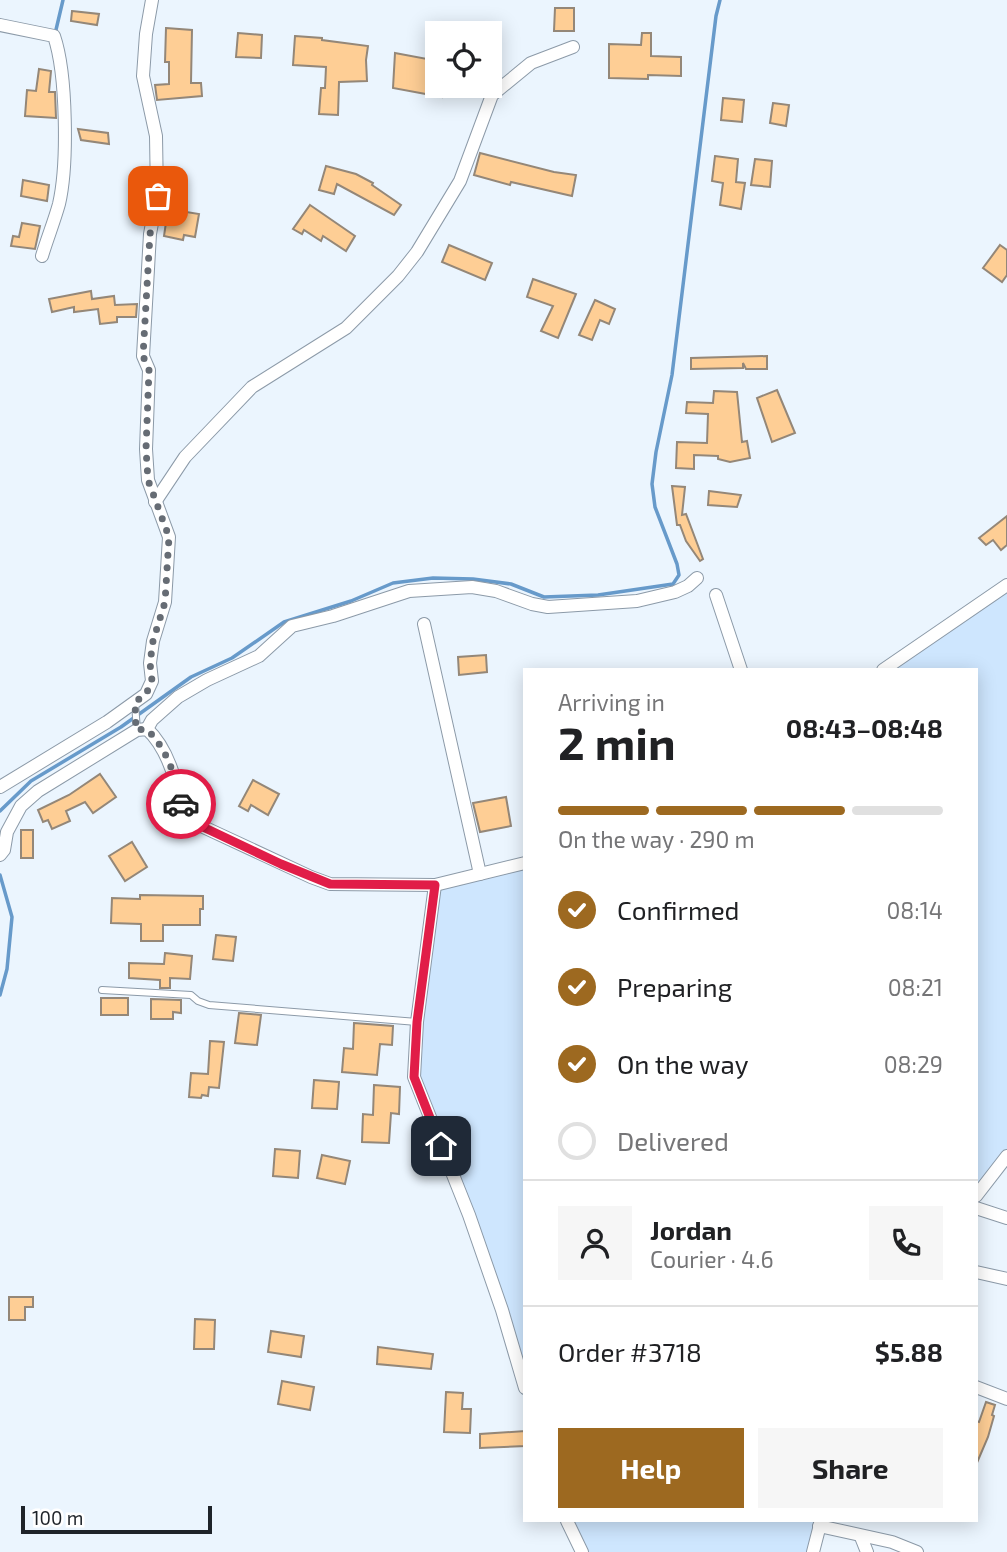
<!DOCTYPE html>
<html lang="en">
<head>
<meta charset="utf-8">
<style>
  body { margin:0; font-family:"Exo 2",sans-serif; background:#f6f6f6; color:#202124; height:100vh; display:flex; flex-direction:column; font-size:26px; white-space:nowrap }
  * { box-sizing:border-box; margin:0 }
  p { font-size:23px; color:#757577 }
  .icon { flex:none; width:38px; height:38px; fill:none; stroke:currentColor; stroke-width:2; stroke-linecap:round; stroke-linejoin:round }
  .map { position:relative; flex:1; overflow:hidden }
  .side { position:absolute; left:523px; top:668px; width:455px; height:854px; display:flex; flex-direction:column; background:#fff; border-radius:0px; box-shadow:0 4px 18px #0003 }
  .side>* { flex:none }
  .tools { position:absolute; left:425px; top:21px; display:grid; gap:14px }
  .tools a { display:grid; place-items:center; width:77px; height:77px; border-radius:0px; background:#fff; box-shadow:0 4px 18px #0003; font-size:35px }
  .scale { position:absolute; left:21px; bottom:18px; width:191px; box-sizing:border-box; padding-left:7px; border:4px solid #1e2329; border-top:0; font-size:19px; line-height:24px; white-space:nowrap; color:#1e2329; -webkit-text-stroke:5px #fff; paint-order:stroke }
  .pin { position:absolute; display:grid; place-items:center; width:60px; height:60px; color:#fff; margin:-30px; border-radius:14px; box-shadow:0 4px 10px #0006 }
  .courier { position:absolute; display:grid; place-items:center; width:70px; height:70px; margin:-35px; border:5px solid #e11d48; border-radius:50%; background:#fff; color:#222; box-shadow:0 2px 9px #0007 }
  .overview em { font-style:normal; font-weight:700 }
  .overview div { display:flex; flex-direction:column-reverse }
  .overview { display:flex; align-items:center; justify-content:space-between; height:119px; padding:0 35px }
  h1 { font-size:46px; font-weight:700; line-height:52px }
  .bar { display:grid; grid-template-columns:repeat(4,1fr); gap:10px 7px; align-content:center; height:84px; padding:0 35px }
  .bar i { height:9px; border-radius:5px; background:#e0e0e0 }
  .bar .active { background:#9d6920 }
  .bar p { grid-column:span 4 }
  .line { display:flex; align-items:center; gap:18px; padding:0 35px; border-top:2px solid #e0e0e0 }
  .line div { flex:1 }
  .round { display:grid; place-items:center; flex:none; width:74px; height:74px; border-radius:0px; background:#f6f6f6 }
  ol { padding:0 35px; list-style:none }
  li { display:flex; align-items:center; gap:21px; height:77px }
  li p { margin-inline-start:auto }
  li .icon { padding:7px; border-radius:50%; background:#9d6920; color:#fff; stroke-width:4 }
  li:last-child { color:#757577 }
  li i { width:38px; height:38px; border:4px solid #e0e0e0; border-radius:50% }
  .cta { display:flex; gap:14px; margin-top:auto; padding:14px 35px }
  .cta a { flex:1; height:80px; border-radius:0px; background:#9d6920; color:#fff; font-size:28px; font-weight:700; line-height:80px; text-align:center }
  .cta a+a { background:#f6f6f6; color:#202124 }
  .map>svg:first-child { display:block }
  .green { fill:#cee6fe }
  .lines { fill:none; stroke-linecap:round; stroke-linejoin:round }
  .stream { stroke:#679aca; stroke-width:3.5 }
  .building { fill:#fece95; stroke:#948778; stroke-width:2 }
  .service-casing { stroke:#8c9aa8; stroke-width:8 }
  .minor-casing { stroke:#8c9aa8; stroke-width:14 }
  .service { stroke:#fff; stroke-width:6 }
  .minor { stroke:#fff; stroke-width:12 }
  .done { stroke:#666c74; stroke-width:7; stroke-dasharray:0 12.6 }
  .route { stroke:#e11d48; stroke-width:9 }
</style>
</head>
<body>
<div class="map">
<svg width="1007" height="1552" viewBox="0 0 1007 1552">
  <rect width="100%" height="100%" fill="#ebf5fe"/>
  <!-- green -->
  <g class="green">
    <polygon points="1007,585 1007,1156 977,1196 976,670 883,670"/>
    <polygon points="525,863 525,1388 414,1077 435,885"/>
    <polygon points="567,1521 821,1521 813,1552 582,1552"/>
  </g>
  <g class="lines">
    <!-- stream -->
    <g class="stream">
      <polyline points="55,34 63,0"/>
      <polyline points="0,811 31,781 121,727 191,677 232,658 284,622 351,601 393,583 433,578 473,579 511,584 544,597 598,595 673,584 679,575 677,564 655,507 652,484 656,452 672,375 716,16 720,0"/>
      <polyline points="0,875 12,917 7,969 0,995"/>
    </g>
  </g>
  <!-- building -->
  <g class="building">
    <polygon points="555,8 574,8 574,31 554,31"/>
    <polygon points="72,11 99,14 97,25 71,21"/>
    <polygon points="166,28 192,30 191,83 201,83 202,96 157,100 155,85 169,84 169,62 165,62"/>
    <polygon points="238,33 262,35 261,58 236,57"/>
    <polygon points="642,33 651,33 651,56 681,57 681,76 648,75 648,79 609,78 609,44 641,45"/>
    <polygon points="295,36 322,38 322,40 368,46 366,60 367,81 339,82 338,115 319,114 321,88 325,88 326,67 293,65"/>
    <polygon points="395,53 438,61 438,86 444,86 442,97 393,88"/>
    <polygon points="39,69 51,71 49,92 55,92 56,118 25,116 27,90 36,91"/>
    <polygon points="723,98 744,100 742,122 721,120"/>
    <polygon points="773,103 789,105 786,126 770,123"/>
    <polygon points="78,129 108,133 109,144 81,140"/>
    <polygon points="480,153 554,172 576,175 572,196 511,182 510,185 474,175"/>
    <polygon points="715,156 738,159 736,182 745,183 741,209 720,205 723,183 712,181"/>
    <polygon points="755,159 772,161 770,187 751,185"/>
    <polygon points="326,166 356,174 373,183 372,185 401,205 394,215 337,184 334,194 319,190"/>
    <polygon points="23,180 49,185 47,201 21,196"/>
    <polygon points="310,205 355,236 346,251 323,236 321,241 304,230 302,234 293,229"/>
    <polygon points="168,209 199,214 195,237 184,235 183,240 164,236"/>
    <polygon points="22,223 40,226 35,249 11,246 13,236 19,237"/>
    <polygon points="449,245 492,263 485,280 442,262"/>
    <polygon points="1000,245 1007,250 1007,275 1002,282 983,268"/>
    <polygon points="533,279 576,294 558,338 541,331 553,306 527,297"/>
    <polygon points="91,291 92,299 114,296 115,305 137,304 136,317 117,317 117,322 100,324 98,309 74,312 74,307 52,312 49,299"/>
    <polygon points="595,300 615,309 609,324 600,320 592,340 579,335"/>
    <polygon points="767,356 767,369 746,369 743,363 743,368 691,369 691,358"/>
    <polygon points="777,390 795,433 772,442 757,398"/>
    <polygon points="714,391 737,392 742,442 747,441 750,458 730,462 718,459 718,456 694,455 694,469 676,468 677,442 707,443 708,414 686,413 687,402 713,403"/>
    <polygon points="672,486 685,487 682,515 686,514 703,559 700,561 686,541 680,525 677,525"/>
    <polygon points="709,491 741,495 737,507 708,505"/>
    <polygon points="1007,516 1007,545 1001,550 993,540 986,545 979,538"/>
    <polygon points="486,655 487,672 459,675 458,657"/>
    <polygon points="100,774 116,797 93,813 85,802 66,811 70,821 52,829 48,820 43,822 38,810 69,795"/>
    <polygon points="253,780 279,794 268,815 251,805 248,811 239,806"/>
    <polygon points="506,797 511,826 480,832 473,803"/>
    <rect x="21" y="830" width="12" height="28"/>
    <polygon points="132,842 147,867 125,881 109,856"/>
    <polygon points="140,895 203,896 203,909 200,909 200,925 163,925 163,941 141,941 141,924 111,923 112,898 140,899"/>
    <polygon points="216,935 236,937 233,961 213,959"/>
    <polygon points="165,953 192,956 190,979 170,978 170,988 160,988 160,980 129,978 129,963 164,964"/>
    <rect x="101" y="998" width="27" height="17"/>
    <polygon points="151,999 181,1000 181,1013 173,1012 173,1019 151,1019"/>
    <polygon points="239,1013 261,1015 257,1045 235,1043"/>
    <polygon points="354,1023 393,1026 392,1045 380,1044 377,1075 342,1072 344,1048 353,1049"/>
    <polygon points="210,1041 224,1042 219,1088 209,1087 208,1096 202,1095 201,1098 189,1097 191,1073 208,1074"/>
    <polygon points="314,1080 339,1082 337,1109 312,1108"/>
    <polygon points="374,1085 400,1087 399,1114 391,1113 389,1143 362,1142 363,1114 373,1115"/>
    <polygon points="275,1149 300,1151 298,1178 273,1176"/>
    <polygon points="322,1155 350,1161 345,1184 317,1178"/>
    <polygon points="9,1297 33,1297 33,1307 25,1307 25,1320 9,1320"/>
    <polygon points="195,1319 215,1320 214,1349 194,1349"/>
    <polygon points="271,1331 304,1336 301,1357 268,1352"/>
    <polygon points="378,1347 433,1354 431,1369 377,1364"/>
    <polygon points="282,1381 314,1387 310,1410 278,1404"/>
    <polygon points="446,1392 463,1393 462,1409 471,1409 470,1433 444,1432"/>
    <polygon points="986,1402 995,1405 992,1415 994,1416 988,1437 976,1465 976,1421 979,1422"/>
    <polygon points="525,1431 525,1446 480,1448 480,1434"/>
  </g>
  <g class="lines">
    <defs>
      <g id="service">
        <polyline points="135,704 137,730"/>
        <polyline points="102,990 191,995 198,1001 209,1005 417,1022"/>
      </g>
      <g id="minor">
        <path d="M0,25L54,36C67,74 68,165 59,204C54,222 47,239 42,256"/>
        <polyline points="155,502 185,457 252,387 346,328 398,276 417,252 460,181 492,95 531,63 573,47"/>
        <polyline points="716,595 741,670"/>
        <polyline points="424,624 480,874"/>
        <polyline points="883,670 1007,585"/>
        <polyline points="147,729 152,720 178,697 207,680 259,656 292,626 333,616 409,591 472,587 496,591 532,604 548,607 637,601 675,592 688,586 697,578"/>
        <polyline points="0,787 107,722 146,694 152,681 150,663 153,641 165,602 169,537 148,480 146,449 149,370 143,356 150,234 157,196 156,136 143,76 146,34 152,0"/>
        <path d="M0,855L4,850L7,832L21,806L38,791L137,730L147,729C169,749 179,789 184,818L311,877L330,884L435,885L525,863"/>
        <polyline points="435,885 417,1022 414,1077 469,1215 502,1310 525,1388"/>
        <polyline points="976,1196 1007,1156"/>
        <polyline points="976,1208 1007,1218"/>
        <polyline points="976,1272 1007,1279"/>
        <polyline points="976,1387 1007,1399"/>
        <polyline points="567,1521 582,1552"/>
        <polyline points="819,1526 892,1542 917,1552"/>
        <polyline points="861,1537 867,1552"/>
        <polyline points="813,1552 821,1521"/>
      </g>
    </defs>
    <!-- service casing -->
    <use href="#service" class="service-casing"/>
    <!-- minor casing -->
    <use href="#minor" class="minor-casing"/>
    <!-- service -->
    <use href="#service" class="service"/>
    <!-- minor -->
    <use href="#minor" class="minor"/>
  </g>
  <g class="lines">
    <!-- done -->
    <path class="done" d="M158,196L150,234L143,356L149,370L146,449L148,480L169,537L165,602L153,641L150,663L152,681L146,694L135,702L136,730L146,729C166,746 177,779 181,804"/>
    <!-- route -->
    <polyline class="route" points="181,804 184,818 281,864 330,884 435,885 417,1022 414,1077 441,1146"/>
  </g>
</svg>
<div class="tools">
<a><svg class="icon" aria-label="locate" viewBox="0 0 24 24"><circle cx="12" cy="12" r="6"/><path d="M12 2v4M12 18v4M2 12h4M18 12h4"/></svg></a>
</div>
<div class="scale">100 m</div>
<div class="pin" style="left:158px;top:196px;background:#ea580c"><svg class="icon" aria-label="bag" viewBox="0 0 24 24"><path d="M5 8h14l-1 12H6zM9 8a3 3 0 0 1 6 0"/></svg></div>
<div class="pin" style="left:441px;top:1146px;background:#1f2937"><svg class="icon" aria-label="home" viewBox="0 0 24 24"><path d="M3 11l9-7 9 7M6 9v11h12V9"/></svg></div>
<div class="courier" style="left:181px;top:804px"><svg class="icon" aria-label="car" viewBox="0 0 24 24"><path d="M5 17H2v-5l4-1 3-4h7l3 4 3 1v5h-3M9 17h6M6 11h13"/><circle cx="7" cy="17" r="2"/><circle cx="17" cy="17" r="2"/></svg></div>
<section class="side">
<div class="overview"><div><h1>2 min</h1><p>Arriving in</p></div><em>08:43–08:48</em></div>
<div class="bar"><i class="active"></i><i class="active"></i><i class="active"></i><i></i><p>On the way · 290 m</p></div>
<ol>
<li><svg class="icon" aria-label="check" viewBox="0 0 24 24"><path d="M5 12l5 5 9-10"/></svg>Confirmed<p>08:14</p></li>
<li><svg class="icon" aria-label="check" viewBox="0 0 24 24"><path d="M5 12l5 5 9-10"/></svg>Preparing<p>08:21</p></li>
<li><svg class="icon" aria-label="check" viewBox="0 0 24 24"><path d="M5 12l5 5 9-10"/></svg>On the way<p>08:29</p></li>
<li><i></i>Delivered</li>
</ol>
<div class="line" style="height:126px"><a class="round"><svg class="icon" aria-label="person" viewBox="0 0 24 24"><circle cx="12" cy="8" r="4"/><path d="M4 21q1-7 8-7t8 7"/></svg></a><div><b>Jordan</b><p>Courier · 4.6</p></div><a class="round"><svg class="icon" aria-label="phone" viewBox="0 0 24 24"><path d="M5 4h4l2 5-3 2q2 4 5 5l2-3 5 2v4C11 20 4 13 5 4z"/></svg></a></div>
<div class="line" style="height:91px"><div>Order #3718</div><b>$5.88</b></div>
<div class="cta"><a>Help</a><a>Share</a></div>
</section>
</div>
</body>
</html>
